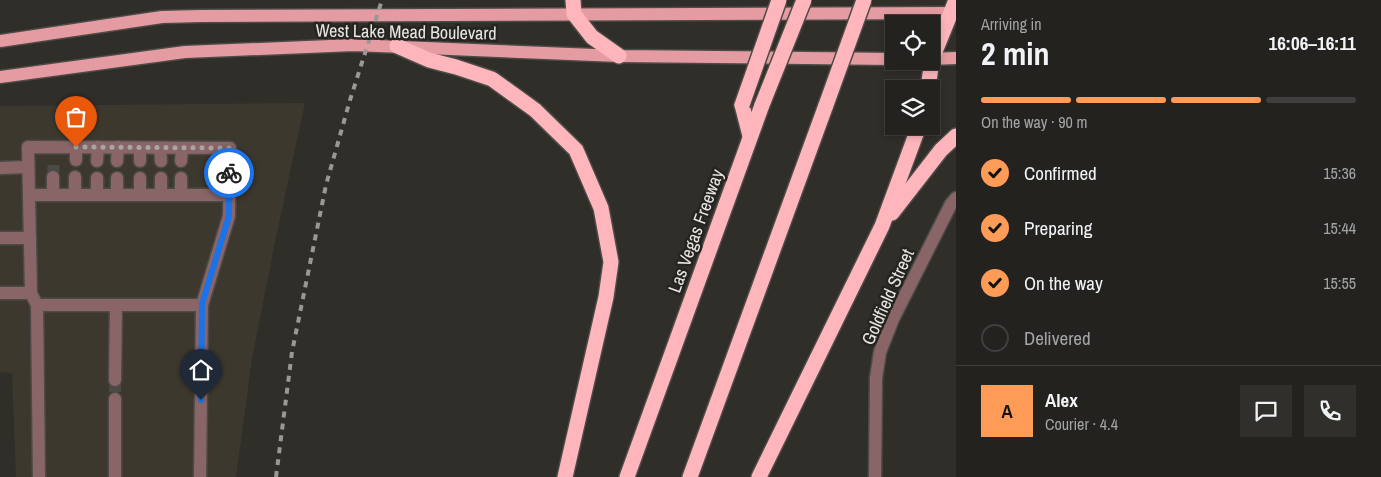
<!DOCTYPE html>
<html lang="en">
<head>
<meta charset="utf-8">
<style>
  body { margin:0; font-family:"Archivo Narrow",sans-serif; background:#302f2c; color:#f1f3f6; height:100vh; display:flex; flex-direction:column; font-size:19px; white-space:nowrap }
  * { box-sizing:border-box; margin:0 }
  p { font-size:16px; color:#a3a4a4 }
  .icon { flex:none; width:28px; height:28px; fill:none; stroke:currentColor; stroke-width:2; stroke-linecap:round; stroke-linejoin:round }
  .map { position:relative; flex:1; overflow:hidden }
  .details { display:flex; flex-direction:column; background:#24221f; width:425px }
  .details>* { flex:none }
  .fabs { position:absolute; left:885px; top:15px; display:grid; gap:10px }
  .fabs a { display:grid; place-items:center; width:55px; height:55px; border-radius:0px; background:#24221f; box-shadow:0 2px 8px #0003,0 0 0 1px #413f3d; font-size:25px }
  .pin { position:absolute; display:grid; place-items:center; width:42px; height:42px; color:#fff; margin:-51px -21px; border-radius:50% 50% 50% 0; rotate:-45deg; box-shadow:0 0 5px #0007 }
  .pin .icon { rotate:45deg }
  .courier { position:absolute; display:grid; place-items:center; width:50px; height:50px; margin:-25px; border:4px solid #1a73e8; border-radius:50%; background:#fff; color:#222; box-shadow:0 1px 6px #0007 }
  .head em { font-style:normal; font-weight:700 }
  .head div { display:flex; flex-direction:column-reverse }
  .head { display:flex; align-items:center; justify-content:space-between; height:85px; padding:0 25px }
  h1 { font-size:32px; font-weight:700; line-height:38px }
  .bar { display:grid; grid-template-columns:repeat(4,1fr); gap:8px 5px; align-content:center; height:60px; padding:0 25px }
  .bar i { height:6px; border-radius:4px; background:#413f3d }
  .bar .active { background:#fe9c57 }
  .bar p { grid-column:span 4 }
  .line { display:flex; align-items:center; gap:12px; padding:0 25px; border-top:1px solid #413f3d }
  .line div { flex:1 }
  .round { display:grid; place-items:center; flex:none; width:52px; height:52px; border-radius:0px; background:#302f2c }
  ol { padding:0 25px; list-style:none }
  li { display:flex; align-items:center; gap:15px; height:55px }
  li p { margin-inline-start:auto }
  li .icon { padding:5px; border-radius:50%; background:#fe9c57; color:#111; stroke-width:4 }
  li:last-child { color:#a3a4a4 }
  li i { width:28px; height:28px; border:2px solid #413f3d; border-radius:50% }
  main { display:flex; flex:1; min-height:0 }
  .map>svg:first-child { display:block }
  .built { fill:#3c382e }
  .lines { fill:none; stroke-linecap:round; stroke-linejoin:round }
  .minor-tunnel { stroke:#4b4a45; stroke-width:12; stroke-dasharray:12 6; stroke-linecap:butt }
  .minor-casing { stroke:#4d4b47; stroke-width:15 }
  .major-casing { stroke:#4d4b47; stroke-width:15 }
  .highway-casing { stroke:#4d4b47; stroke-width:18 }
  .minor { stroke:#8a6568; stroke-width:12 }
  .major { stroke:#e59ba2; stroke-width:12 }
  .highway { stroke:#feb6bc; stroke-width:15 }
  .rail { stroke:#9a9894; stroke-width:4; stroke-dasharray:6 6; stroke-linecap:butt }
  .highway-bridge-casing { stroke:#4d4b47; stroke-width:18; stroke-linecap:butt }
  .highway-bridge { stroke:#feb6bc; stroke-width:15 }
  .done { stroke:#a7a6a2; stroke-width:5; stroke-dasharray:0 9 }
  .route { stroke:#1a73e8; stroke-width:6 }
  .labels { text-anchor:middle; stroke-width:5; stroke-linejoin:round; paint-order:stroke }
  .street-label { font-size:18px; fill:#e7e6e3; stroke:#262420 }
</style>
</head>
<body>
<main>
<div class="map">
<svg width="956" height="477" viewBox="0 0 956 477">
  <rect width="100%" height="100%" fill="#302e29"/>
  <!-- built -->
  <polygon class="built" points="305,103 275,242 252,359 236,477 16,477 12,373 0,372 0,106"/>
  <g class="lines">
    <!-- minor-tunnel -->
    <g class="minor-tunnel">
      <polyline points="53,177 54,159"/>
      <polyline points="115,380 115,399"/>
    </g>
    <defs>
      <g id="minor">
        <polyline points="140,148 140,161"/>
        <polyline points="160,148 161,161"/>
        <polyline points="76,160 76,147"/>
        <polyline points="97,161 98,147"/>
        <polyline points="117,161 118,147"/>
        <polyline points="181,161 182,148"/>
        <polyline points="0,168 28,167"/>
        <polyline points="140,178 140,195"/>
        <polyline points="161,178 161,195"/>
        <polyline points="53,194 53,177"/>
        <polyline points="29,195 229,195"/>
        <polyline points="75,195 75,177"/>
        <polyline points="97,195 97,178"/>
        <polyline points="117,195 117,178"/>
        <polyline points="181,195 181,178"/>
        <polyline points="0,238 30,238"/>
        <polyline points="0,293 31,293 28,147 230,148 229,216 202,305 37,305"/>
        <polyline points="33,297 37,305 39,477"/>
        <polyline points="115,380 116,305"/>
        <polyline points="115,477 115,399"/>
        <polyline points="200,477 202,305"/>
        <polyline points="875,477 876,378 880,352 893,319 951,204 956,198"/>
      </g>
      <g id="major">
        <polyline points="0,41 162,17 201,16 956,13"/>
        <polyline points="931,59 956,58"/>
        <polyline points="0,77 185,52 354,45 619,56 894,59"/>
      </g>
      <g id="highway">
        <polyline points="573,0 574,14 592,37 619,56"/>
        <polyline points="397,46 429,60 456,67 492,79 535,110 576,150 601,208 611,262 606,297 565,477"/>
        <polyline points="928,89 932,59 956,0"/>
        <polyline points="742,105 750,136"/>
        <polyline points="892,213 941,150 956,136"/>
        <polyline points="627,477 762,105"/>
        <polyline points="690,477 826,105"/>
        <polyline points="759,477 882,226 919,126"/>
      </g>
    </defs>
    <!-- minor casing -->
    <use href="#minor" class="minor-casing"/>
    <!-- major casing -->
    <use href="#major" class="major-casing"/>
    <!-- highway casing -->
    <use href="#highway" class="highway-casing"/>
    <!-- minor -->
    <use href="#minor" class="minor"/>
    <!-- major -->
    <use href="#major" class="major"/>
    <!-- highway -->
    <use href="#highway" class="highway"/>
    <!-- rail -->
    <polyline class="rail" points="276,477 292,352 326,185 350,100 382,0"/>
    <defs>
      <g id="highway-bridge">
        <polyline points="742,105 779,0"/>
        <polyline points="762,105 804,0"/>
        <polyline points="826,105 864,0"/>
      </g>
    </defs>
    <!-- highway-bridge casing -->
    <use href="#highway-bridge" class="highway-bridge-casing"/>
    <!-- highway-bridge -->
    <use href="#highway-bridge" class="highway-bridge"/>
  </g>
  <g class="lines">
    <!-- done -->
    <polyline class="done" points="76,147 230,148 229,173"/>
    <!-- route -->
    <polyline class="route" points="201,400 202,304 229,216 229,173"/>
  </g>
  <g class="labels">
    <!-- street labels -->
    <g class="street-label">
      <text transform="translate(406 32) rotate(1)" y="6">West Lake Mead Boulevard</text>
      <text transform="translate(696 231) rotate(-70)" y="6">Las Vegas Freeway</text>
      <text transform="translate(888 297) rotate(-66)" y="6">Goldfield Street</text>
    </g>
  </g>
</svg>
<div class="fabs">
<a><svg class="icon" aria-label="locate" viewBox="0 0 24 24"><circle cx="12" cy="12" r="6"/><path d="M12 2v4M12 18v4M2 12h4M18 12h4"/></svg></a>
<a><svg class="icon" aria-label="layers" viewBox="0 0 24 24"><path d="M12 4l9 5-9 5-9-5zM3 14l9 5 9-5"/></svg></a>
</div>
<div class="pin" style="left:76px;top:147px;background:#ea580c"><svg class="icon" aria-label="bag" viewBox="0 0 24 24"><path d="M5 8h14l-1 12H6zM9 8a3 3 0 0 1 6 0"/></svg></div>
<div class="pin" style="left:201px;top:400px;background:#1f2937"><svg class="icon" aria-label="home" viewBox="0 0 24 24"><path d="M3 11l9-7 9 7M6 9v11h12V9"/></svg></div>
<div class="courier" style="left:229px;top:173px"><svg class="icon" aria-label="bike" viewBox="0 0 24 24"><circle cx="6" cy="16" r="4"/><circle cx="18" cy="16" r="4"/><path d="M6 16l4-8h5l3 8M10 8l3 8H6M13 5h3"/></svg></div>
</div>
<section class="details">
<div class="head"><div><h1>2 min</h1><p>Arriving in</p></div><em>16:06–16:11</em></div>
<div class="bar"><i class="active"></i><i class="active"></i><i class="active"></i><i></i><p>On the way · 90 m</p></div>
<ol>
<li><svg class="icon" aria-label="check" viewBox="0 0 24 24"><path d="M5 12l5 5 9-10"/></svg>Confirmed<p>15:36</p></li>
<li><svg class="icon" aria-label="check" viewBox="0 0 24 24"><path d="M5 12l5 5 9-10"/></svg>Preparing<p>15:44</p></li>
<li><svg class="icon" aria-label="check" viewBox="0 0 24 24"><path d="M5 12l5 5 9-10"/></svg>On the way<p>15:55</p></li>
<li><i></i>Delivered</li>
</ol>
<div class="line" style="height:90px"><b class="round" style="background:#fe9c57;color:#111">A</b><div><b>Alex</b><p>Courier · 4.4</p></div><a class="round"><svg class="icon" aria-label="chat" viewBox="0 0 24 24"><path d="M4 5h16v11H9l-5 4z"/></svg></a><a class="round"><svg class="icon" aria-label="phone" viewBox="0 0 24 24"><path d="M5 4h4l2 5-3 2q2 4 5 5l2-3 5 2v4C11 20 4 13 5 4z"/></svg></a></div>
</section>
</main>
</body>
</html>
